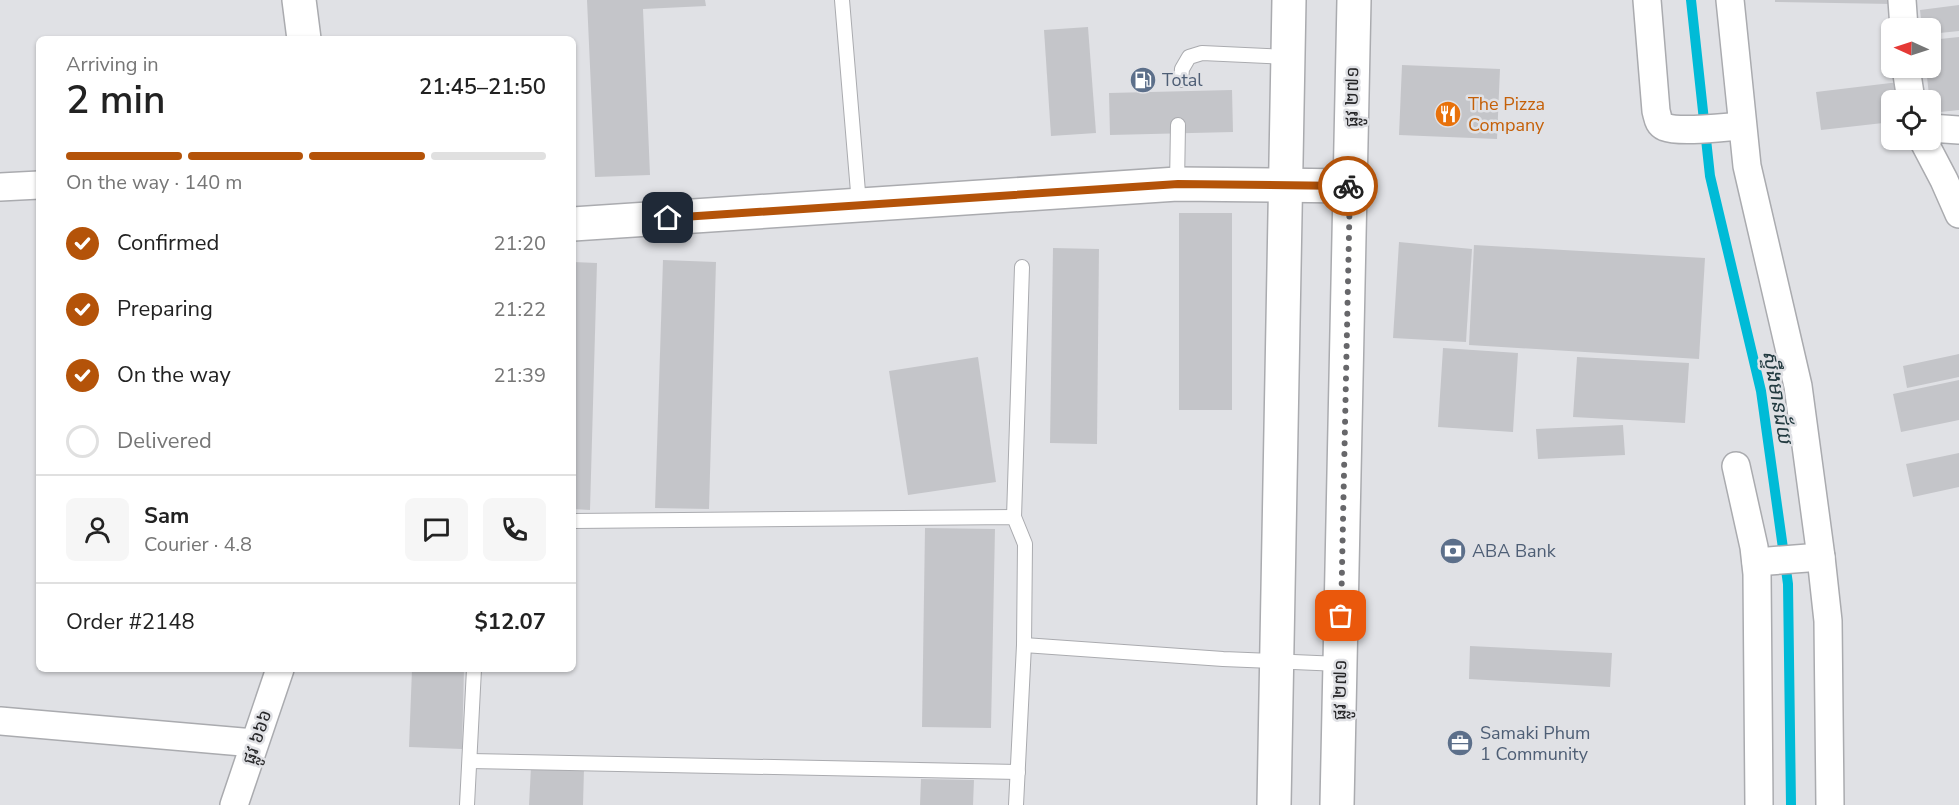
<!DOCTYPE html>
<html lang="en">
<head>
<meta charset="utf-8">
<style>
  body { margin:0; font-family:"Nunito Sans","Noto Sans Khmer",sans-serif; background:#f6f6f6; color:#222; height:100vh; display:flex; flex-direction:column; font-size:22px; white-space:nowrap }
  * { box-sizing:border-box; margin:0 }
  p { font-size:20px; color:#767676 }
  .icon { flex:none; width:33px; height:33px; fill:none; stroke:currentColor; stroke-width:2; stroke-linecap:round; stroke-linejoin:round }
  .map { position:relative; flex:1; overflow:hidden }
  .drawer { position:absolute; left:36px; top:36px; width:540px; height:636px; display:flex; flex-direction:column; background:#fff; border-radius:9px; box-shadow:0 2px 4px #0004 }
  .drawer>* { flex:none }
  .needle { width:39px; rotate:273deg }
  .fabs { position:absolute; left:1881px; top:18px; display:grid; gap:12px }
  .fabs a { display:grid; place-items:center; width:60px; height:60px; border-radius:9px; background:#fff; box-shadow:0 2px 4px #0004; font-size:30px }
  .pin { position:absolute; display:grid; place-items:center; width:51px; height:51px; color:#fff; margin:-26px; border-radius:12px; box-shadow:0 3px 9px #0006 }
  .courier { position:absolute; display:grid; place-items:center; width:60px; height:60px; margin:-30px; border:4px solid #b45309; border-radius:50%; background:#fff; color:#222; box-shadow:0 2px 8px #0007 }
  .overview em { font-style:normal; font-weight:600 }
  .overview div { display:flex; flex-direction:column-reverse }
  .overview { display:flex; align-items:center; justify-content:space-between; height:102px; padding:0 30px }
  h1 { font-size:39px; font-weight:600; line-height:45px }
  .bar { display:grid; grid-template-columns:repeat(4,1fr); gap:9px 6px; align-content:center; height:72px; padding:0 30px }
  .bar i { height:8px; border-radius:4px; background:#e0e0e0 }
  .bar .selected { background:#b45309 }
  .bar p { grid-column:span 4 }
  .line { display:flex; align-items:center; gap:15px; padding:0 30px; border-top:2px solid #e0e0e0 }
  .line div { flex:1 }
  .round { display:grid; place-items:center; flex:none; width:63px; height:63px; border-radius:9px; background:#f6f6f6 }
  ol { padding:0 30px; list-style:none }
  li { display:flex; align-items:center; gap:18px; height:66px }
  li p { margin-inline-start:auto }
  li .icon { padding:6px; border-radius:50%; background:#b45309; color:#fff; stroke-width:4 }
  li:last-child { color:#767676 }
  li i { width:33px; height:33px; border:3px solid #e0e0e0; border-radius:50% }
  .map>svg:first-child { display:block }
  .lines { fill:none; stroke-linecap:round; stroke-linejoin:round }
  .stream { stroke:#00bbd7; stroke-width:10 }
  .building { fill:#c4c5c9 }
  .lane-casing { stroke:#aaabaf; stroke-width:16 }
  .street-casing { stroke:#aaabaf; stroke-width:30 }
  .secondary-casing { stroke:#aaabaf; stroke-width:36 }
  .primary-casing { stroke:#aaabaf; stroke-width:36 }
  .lane { stroke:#fff; stroke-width:14 }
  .street { stroke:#fff; stroke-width:27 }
  .secondary { stroke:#fff; stroke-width:33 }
  .primary { stroke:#fff; stroke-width:33 }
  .done { stroke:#67676a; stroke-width:6; stroke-dasharray:0 10.8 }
  .route { stroke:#b45309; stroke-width:8 }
  .labels { text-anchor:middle; stroke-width:5; stroke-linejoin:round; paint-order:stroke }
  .service-label { font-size:18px; fill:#4e5e75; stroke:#e0e1e5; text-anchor:start }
  .street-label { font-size:18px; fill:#262628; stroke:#e0e1e5 }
  .food-label { font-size:18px; fill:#c56008; stroke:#e0e1e5; text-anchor:start }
  .water-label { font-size:20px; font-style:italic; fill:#223a40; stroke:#e0e1e5 }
</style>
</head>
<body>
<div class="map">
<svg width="1959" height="805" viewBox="0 0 1959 805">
  <rect width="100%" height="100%" fill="#e0e1e5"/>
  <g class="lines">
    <!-- stream -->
    <polyline class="stream" points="1691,0 1710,176 1761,391 1788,584 1791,805"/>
  </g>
  <!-- building -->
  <g class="building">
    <polygon points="587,0 705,0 706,6 643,9 650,175 595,177"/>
    <polygon points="1775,0 1892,0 1892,4 1775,2"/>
    <polygon points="1959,5 1959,31 1930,34 1930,28 1922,28 1920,10"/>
    <polygon points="1088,27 1096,133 1051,136 1044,30"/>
    <polygon points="1959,37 1959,110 1931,113 1926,68 1930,68 1930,40"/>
    <polygon points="1402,65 1500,69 1497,139 1399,135"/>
    <polygon points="1899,82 1902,100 1892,100 1892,122 1821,130 1816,92"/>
    <polygon points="1232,90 1233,132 1110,135 1109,93"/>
    <rect x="1179" y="213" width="53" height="197"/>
    <polygon points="1399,242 1472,249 1466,342 1393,338"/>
    <polygon points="1474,245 1705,258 1699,359 1469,345"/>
    <polygon points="1053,248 1099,249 1097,444 1050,443"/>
    <polygon points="663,260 716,262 709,509 655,508"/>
    <polygon points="573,262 597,263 590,510 573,509"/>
    <polygon points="1443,348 1518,353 1513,432 1438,427"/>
    <polygon points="1959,354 1959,377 1907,388 1903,366"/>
    <polygon points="978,357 996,482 908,495 889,371"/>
    <polygon points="1577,357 1689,363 1685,423 1573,417"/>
    <polygon points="1959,380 1959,420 1901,432 1893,394"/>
    <polygon points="1623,425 1625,455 1538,459 1536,429"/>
    <polygon points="1959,453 1959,487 1913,497 1906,464"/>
    <polygon points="925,528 995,529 991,728 922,727"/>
    <polygon points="1470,646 1612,653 1610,687 1469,679"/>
    <polygon points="412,669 464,669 462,749 409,747"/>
    <polygon points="531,767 584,769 583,805 529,805"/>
    <polygon points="921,779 974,780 973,805 920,805"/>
  </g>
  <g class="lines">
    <defs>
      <g id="lane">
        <polyline points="842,0 859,204"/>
        <polyline points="1181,80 1182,69 1189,57 1202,53 1288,57"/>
        <polyline points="1177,184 1178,125"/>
        <polyline points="1014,517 1022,267"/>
        <polyline points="573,521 1014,517 1025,544 1024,645 1016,805"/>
        <polyline points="1024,645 1223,659 1340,664"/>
        <polyline points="470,761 1018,772"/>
        <polyline points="467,805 474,669"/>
      </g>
      <g id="street">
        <path d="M1647,0L1656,111C1658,118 1658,124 1665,127C1680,133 1725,127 1742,126"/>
        <polyline points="1730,0 1747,166 1798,386 1821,557 1828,621 1830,805"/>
        <polyline points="1902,0 1904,28"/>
        <polyline points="1906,68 1911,100"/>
        <polyline points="1930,128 1959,130"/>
        <polyline points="1923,140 1944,180 1959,214"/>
        <polyline points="0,187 39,185"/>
        <polyline points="1736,466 1754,547 1757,574 1759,805"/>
        <polyline points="1756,562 1821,557"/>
        <polyline points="0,721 254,743"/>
        <polyline points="234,805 280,669"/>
      </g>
      <g id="secondary">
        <polyline points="299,0 304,39"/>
        <polyline points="573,224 1177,184 1350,186"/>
      </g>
      <g id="primary">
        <polyline points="1274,805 1289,0"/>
        <polyline points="1337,805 1354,0"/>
      </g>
    </defs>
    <!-- lane casing -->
    <use href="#lane" class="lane-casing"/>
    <!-- street casing -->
    <use href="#street" class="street-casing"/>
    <!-- secondary casing -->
    <use href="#secondary" class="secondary-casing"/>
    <!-- primary casing -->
    <use href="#primary" class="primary-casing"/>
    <!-- lane -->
    <use href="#lane" class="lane"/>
    <!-- street -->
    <use href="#street" class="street"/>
    <!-- secondary -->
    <use href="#secondary" class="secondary"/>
    <!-- primary -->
    <use href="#primary" class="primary"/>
  </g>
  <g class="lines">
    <!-- done -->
    <polyline class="done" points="1341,616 1350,186 1348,186"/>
    <!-- route -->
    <polyline class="route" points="668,218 1178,184 1348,186"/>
  </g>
  <!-- icons -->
  <defs>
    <symbol id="fuel-disc" viewBox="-11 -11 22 22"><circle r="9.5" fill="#5c6f8a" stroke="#e0e1e5"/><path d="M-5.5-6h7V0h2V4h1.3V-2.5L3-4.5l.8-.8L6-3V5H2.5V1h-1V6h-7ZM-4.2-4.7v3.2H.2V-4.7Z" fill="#fff"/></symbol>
    <symbol id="restaurant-disc" viewBox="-11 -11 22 22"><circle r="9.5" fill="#e8710a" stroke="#e0e1e5"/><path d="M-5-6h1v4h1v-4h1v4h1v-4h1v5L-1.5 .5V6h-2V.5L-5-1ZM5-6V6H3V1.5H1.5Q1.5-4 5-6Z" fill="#fff"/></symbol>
    <symbol id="bank-disc" viewBox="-11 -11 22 22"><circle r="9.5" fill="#5c6f8a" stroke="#e0e1e5"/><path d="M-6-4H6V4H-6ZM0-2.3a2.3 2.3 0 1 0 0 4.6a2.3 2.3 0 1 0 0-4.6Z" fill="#fff"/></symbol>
    <symbol id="office-disc" viewBox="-11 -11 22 22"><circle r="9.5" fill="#5c6f8a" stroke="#e0e1e5"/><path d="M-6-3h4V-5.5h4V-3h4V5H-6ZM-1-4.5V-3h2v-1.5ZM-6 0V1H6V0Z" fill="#fff"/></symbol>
  </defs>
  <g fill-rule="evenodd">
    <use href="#fuel-disc" x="1128" y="65" width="30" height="30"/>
    <use href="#restaurant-disc" x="1433" y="99" width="30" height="30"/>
    <use href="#bank-disc" x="1438" y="536" width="30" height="30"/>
    <use href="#office-disc" x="1445" y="728" width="30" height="30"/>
  </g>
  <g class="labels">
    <!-- service labels -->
    <g class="service-label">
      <text x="1162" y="86">Total</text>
      <text x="1472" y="557">ABA Bank</text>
      <text x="1480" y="739">Samaki Phum<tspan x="1480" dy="21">1 Community</tspan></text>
    </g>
    <!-- street labels -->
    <g class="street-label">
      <text transform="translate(1352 97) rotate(-89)" y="6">ផ្លូវ ២៧១</text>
      <text transform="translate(1340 690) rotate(-89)" y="6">ផ្លូវ ២៧១</text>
      <text transform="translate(257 737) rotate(-71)" y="6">ផ្លូវ ៦៦៦</text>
    </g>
    <!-- food labels -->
    <g class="food-label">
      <text x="1468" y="110">The Pizza<tspan x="1468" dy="21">Company</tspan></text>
    </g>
    <!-- water labels -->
    <g class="water-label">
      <text transform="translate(1778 397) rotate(80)" y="7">ស្ទឹងមានជ័យ</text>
    </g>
  </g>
</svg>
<div class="fabs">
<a><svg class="needle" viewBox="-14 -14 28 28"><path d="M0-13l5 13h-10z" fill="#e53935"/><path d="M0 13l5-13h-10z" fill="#767676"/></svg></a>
<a><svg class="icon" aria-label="locate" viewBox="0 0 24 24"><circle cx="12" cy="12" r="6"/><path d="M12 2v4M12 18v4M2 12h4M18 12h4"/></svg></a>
</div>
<div class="pin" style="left:1341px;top:616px;background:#ea580c"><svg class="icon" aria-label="bag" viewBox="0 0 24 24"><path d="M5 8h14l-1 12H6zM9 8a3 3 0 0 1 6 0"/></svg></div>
<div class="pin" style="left:668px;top:218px;background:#1f2937"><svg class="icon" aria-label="home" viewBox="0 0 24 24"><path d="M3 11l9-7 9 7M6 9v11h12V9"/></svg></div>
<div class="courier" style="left:1348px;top:186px"><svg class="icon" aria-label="bike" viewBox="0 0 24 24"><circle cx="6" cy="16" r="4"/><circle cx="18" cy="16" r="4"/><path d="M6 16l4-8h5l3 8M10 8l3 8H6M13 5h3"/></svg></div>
<section class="drawer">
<div class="overview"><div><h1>2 min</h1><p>Arriving in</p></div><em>21:45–21:50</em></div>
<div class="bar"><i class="selected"></i><i class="selected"></i><i class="selected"></i><i></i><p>On the way · 140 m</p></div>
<ol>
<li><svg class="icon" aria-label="check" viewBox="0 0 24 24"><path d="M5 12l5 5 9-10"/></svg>Confirmed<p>21:20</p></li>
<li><svg class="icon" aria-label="check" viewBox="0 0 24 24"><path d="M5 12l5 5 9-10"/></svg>Preparing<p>21:22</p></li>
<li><svg class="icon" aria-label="check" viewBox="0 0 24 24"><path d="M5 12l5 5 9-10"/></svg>On the way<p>21:39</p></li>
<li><i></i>Delivered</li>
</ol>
<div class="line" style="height:108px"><a class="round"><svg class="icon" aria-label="person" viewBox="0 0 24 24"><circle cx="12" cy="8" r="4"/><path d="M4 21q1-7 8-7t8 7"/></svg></a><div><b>Sam</b><p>Courier · 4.8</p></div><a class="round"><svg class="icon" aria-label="chat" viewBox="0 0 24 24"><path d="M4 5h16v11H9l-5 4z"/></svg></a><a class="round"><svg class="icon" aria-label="phone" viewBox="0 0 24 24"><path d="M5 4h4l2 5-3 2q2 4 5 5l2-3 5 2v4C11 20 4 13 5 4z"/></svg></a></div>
<div class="line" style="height:78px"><div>Order #2148</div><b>$12.07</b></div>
</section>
</div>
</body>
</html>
